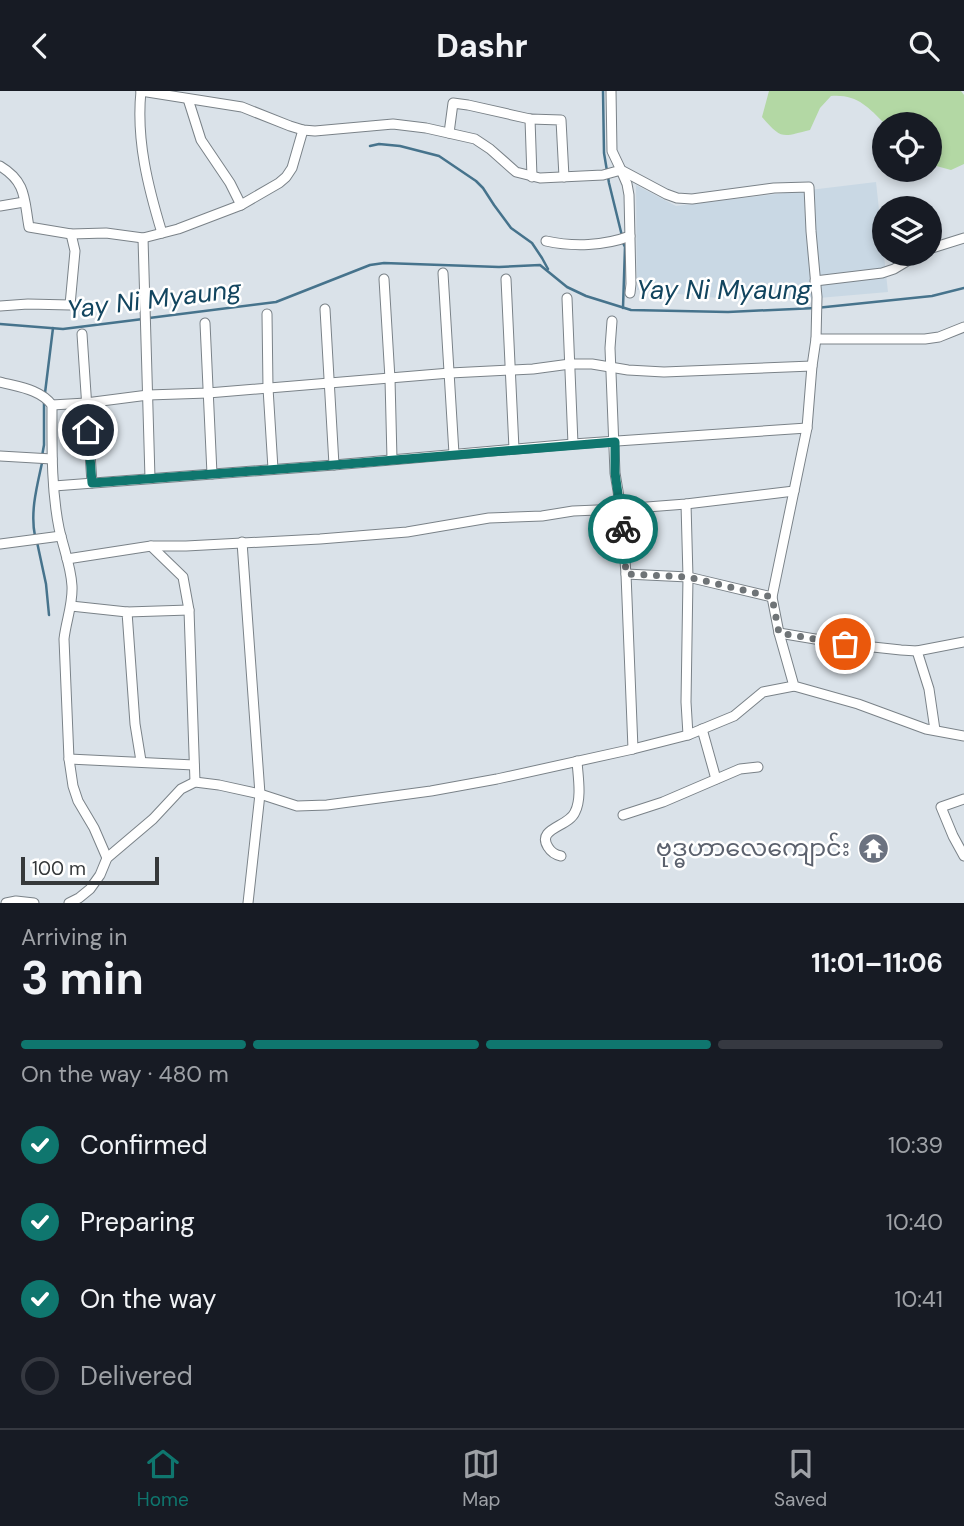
<!DOCTYPE html>
<html lang="en">
<head>
<meta charset="utf-8">
<style>
  body { margin:0; font-family:"DM Sans","Noto Sans Myanmar",sans-serif; background:#242831; color:#f1f3f6; height:100vh; display:flex; flex-direction:column; font-size:26px; white-space:nowrap }
  * { box-sizing:border-box; margin:0 }
  p { font-size:23px; color:#9ea1a6 }
  .icon { flex:none; width:38px; height:38px; fill:none; stroke:currentColor; stroke-width:2; stroke-linecap:round; stroke-linejoin:round }
  .map { position:relative; height:812px; overflow:hidden }
  .sheet { display:flex; flex-direction:column; background:#171b24; flex:1 }
  .sheet>* { flex:none }
  .controls { position:absolute; left:872px; top:21px; display:grid; gap:14px }
  .controls a { display:grid; place-items:center; width:70px; height:70px; border-radius:50%; background:#171b24; box-shadow:0 4px 10px #0003; font-size:35px }
  .scale { position:absolute; left:21px; bottom:18px; width:138px; box-sizing:border-box; padding-left:7px; border:4px solid #35383a; border-top:0; font-size:19px; line-height:24px; white-space:nowrap; color:#35383a; -webkit-text-stroke:5px #fff; paint-order:stroke }
  .pin { position:absolute; display:grid; place-items:center; width:60px; height:60px; color:#fff; margin:-30px; border:4px solid #fff; border-radius:50%; box-shadow:0 2px 7px #0007 }
  .courier { position:absolute; display:grid; place-items:center; width:70px; height:70px; margin:-35px; border:5px solid #0f766e; border-radius:50%; background:#fff; color:#222; box-shadow:0 2px 9px #0007 }
  .head em { font-style:normal; font-weight:700 }
  .head div { display:flex; flex-direction:column-reverse }
  .head { display:flex; align-items:center; justify-content:space-between; height:119px; padding:0 21px }
  h1 { font-size:46px; font-weight:700; line-height:52px }
  .bar { display:grid; grid-template-columns:repeat(4,1fr); gap:10px 7px; align-content:center; height:84px; padding:0 21px }
  .bar i { height:9px; border-radius:5px; background:#363941 }
  .bar .on { background:#0f766e }
  .bar p { grid-column:span 4 }
  ol { padding:0 21px; list-style:none }
  li { display:flex; align-items:center; gap:21px; height:77px }
  li p { margin-inline-start:auto }
  li .icon { padding:7px; border-radius:50%; background:#0f766e; color:#fff; stroke-width:4 }
  li:last-child { color:#9ea1a6 }
  li i { width:38px; height:38px; border:4px solid #363941; border-radius:50% }
  header { display:flex; justify-content:space-between; align-items:center; height:91px; padding:0 21px; background:#171b24; font-size:32px; font-weight:700 }
  .tabs { display:flex; justify-content:space-around; align-items:center; height:98px; border-top:2px solid #363941; background:#171b24; font-size:19px; color:#9ea1a6 }
  .tabs a { display:grid; justify-items:center; gap:4px }
  .tabs .on { color:#0f766e }
  .map>svg:first-child { display:block }
  .built { fill:#c9d8e4 }
  .green { fill:#b3d8a4 }
  .lines { fill:none; stroke-linecap:round; stroke-linejoin:round }
  .stream { stroke:#46738c; stroke-width:2.5 }
  .minor-casing { stroke:#7a8288; stroke-width:11 }
  .minor { stroke:#fff; stroke-width:9 }
  .done { stroke:#6f7477; stroke-width:7; stroke-dasharray:0 12.6 }
  .route { stroke:#0f766e; stroke-width:9 }
  .labels { text-anchor:middle; stroke-width:5; stroke-linejoin:round; paint-order:stroke }
  .worship-label { font-size:24px; fill:#5b616d; stroke:#fff; text-anchor:end }
  .water-label { font-size:26px; font-style:italic; fill:#12455f; stroke:#fff }
</style>
</head>
<body>
<header><svg class="icon" aria-label="back" viewBox="0 0 24 24"><path d="M15 5l-7 7 7 7"/></svg>Dashr<svg class="icon" aria-label="search" viewBox="0 0 24 24"><circle cx="10" cy="10" r="6"/><path d="M15 15l6 6"/></svg></header>
<div class="map">
<svg width="964" height="812" viewBox="0 0 964 812">
  <rect width="100%" height="100%" fill="#dae2e9"/>
  <!-- built -->
  <polygon class="built" points="876,91 888,201 807,208 783,208 718,207 637,199 636,94 676,115"/>
  <!-- green -->
  <path class="green" d="M769,0H961L964,4V73L951,79L929,73V33H885C868,16 857,3 831,5L820,17L810,39C782,46 782,49 762,26Z"/>
  <g class="lines">
    <!-- stream -->
    <g class="stream">
      <polyline points="603,0 604,62 609,92 622,145"/>
      <polyline points="370,55 379,53 400,55 439,65 476,90 483,97 494,114 511,137 532,152 542,167 548,178"/>
      <polyline points="623,152 625,156 623,217"/>
      <polyline points="149,227 276,211 370,174 384,172 499,176 540,174 567,196 586,205 631,219 728,221 816,217 932,205 964,197"/>
      <polyline points="0,233 63,238 143,228"/>
      <polyline points="45,302 53,237"/>
      <polyline points="42,365 44,354 44,309"/>
      <path d="M35,445C30,421 37,395 42,372"/>
      <polyline points="37,451 46,493 49,524"/>
    </g>
    <defs>
      <g id="minor">
        <polyline points="141,0 242,16 290,35 303,39 315,40 393,33 426,37 475,48 490,58 516,81 540,87 603,84 621,79 627,93 629,104 631,193 630,202"/>
        <path d="M141,0C136,49 148,96 162,142"/>
        <polyline points="611,0 612,60 621,79 666,103 677,107 692,108 774,97 809,96 811,140 817,206 816,248 812,275 807,337 772,506 779,542 794,595 858,613 926,638 964,645"/>
        <polyline points="188,8 201,49 230,92 241,114"/>
        <polyline points="530,28 532,86"/>
        <polyline points="449,42 453,12 468,14 530,28 561,29 564,86"/>
        <path d="M0,75C27,91 24,109 29,136L71,143L106,142L143,147L178,138L241,114L279,92L286,86L292,77L303,39"/>
        <polyline points="0,115 24,111"/>
        <polyline points="143,147 150,387"/>
        <path d="M546,150C573,156 604,155 630,145"/>
        <polyline points="929,158 964,147"/>
        <polyline points="443,182 454,363"/>
        <polyline points="384,188 390,288 392,368"/>
        <polyline points="506,188 514,358"/>
        <polyline points="815,190 882,182 894,178 919,163"/>
        <polyline points="567,207 573,353"/>
        <polyline points="0,215 28,213 70,214 75,160 71,143"/>
        <polyline points="325,218 334,374"/>
        <polyline points="267,223 268,297 273,378"/>
        <polyline points="612,230 610,257 615,382 621,418 626,483 633,658"/>
        <polyline points="205,232 212,383"/>
        <polyline points="82,243 92,392"/>
        <polyline points="816,248 925,248 939,246 964,236"/>
        <path d="M0,291C18,296 40,298 52,314C52,355 51,397 59,437C63,456 71,475 72,495C73,513 66,530 64,548L69,668L73,695L78,710L94,737L107,767"/>
        <polyline points="52,314 86,312 148,304 208,302 450,282 533,278 570,273 592,273 628,279 664,281 812,275"/>
        <polyline points="0,365 52,368"/>
        <polyline points="54,395 334,374 573,353 807,337"/>
        <polyline points="686,413 688,486 686,611 688,644"/>
        <polyline points="242,451 260,703 248,812"/>
        <polyline points="0,453 61,445"/>
        <polyline points="151,455 183,486 189,519 195,691"/>
        <polyline points="67,468 151,455 186,455 320,448 407,441 489,427 542,425 573,420 621,418 686,413 794,400"/>
        <polyline points="626,483 688,486 772,506"/>
        <polyline points="71,515 127,521 135,633 141,670"/>
        <polyline points="127,521 189,519"/>
        <polyline points="779,542 845,553 901,559 917,560 964,551"/>
        <polyline points="917,560 929,598 935,639"/>
        <polyline points="702,638 716,688"/>
        <polyline points="69,668 194,674"/>
        <polyline points="964,708 941,716 953,745 964,765"/>
        <polyline points="623,724 663,711 740,678 758,676"/>
        <path d="M561,765C556,764 551,761 548,756C536,737 569,736 575,721C582,707 578,686 577,670"/>
        <polyline points="6,812 16,810 34,812"/>
        <polyline points="69,812 79,807 90,798 100,784 107,767 153,728 181,698 195,691 219,694 260,703 297,715 327,714 431,700 497,688 633,658 688,644 734,625 763,601 794,595"/>
      </g>
    </defs>
    <!-- minor casing -->
    <use href="#minor" class="minor-casing"/>
    <!-- minor -->
    <use href="#minor" class="minor"/>
  </g>
  <g class="lines">
    <!-- done -->
    <polyline class="done" points="623,438 626,483 688,486 772,506 779,542 845,553"/>
    <!-- route -->
    <polyline class="route" points="88,339 92,392 334,374 615,351 615,382 623,438"/>
  </g>
  <!-- icons -->
  <defs>
    <symbol id="temple-disc" viewBox="-11 -11 22 22"><circle r="9.5" fill="#6b7280" stroke="#fff"/><path d="M0-6L5-2H3V0L6.5 2.5H4V6H1.5V3h-3V6H-4V2.5H-6.5L-3 0V-2H-5Z" fill="#fff"/></symbol>
  </defs>
  <g fill-rule="evenodd">
    <use href="#temple-disc" x="856" y="740" width="35" height="35"/>
  </g>
  <g class="labels">
    <!-- worship labels -->
    <g class="worship-label">
      <text x="850" y="765">ဗုဒ္ဓဟာလေကျောင်း</text>
    </g>
    <!-- water labels -->
    <g class="water-label">
      <text x="724" y="208">Yay Ni Myaung</text>
      <text transform="translate(154 208) rotate(-7)" y="9">Yay Ni Myaung</text>
    </g>
  </g>
</svg>
<div class="controls">
<a><svg class="icon" aria-label="locate" viewBox="0 0 24 24"><circle cx="12" cy="12" r="6"/><path d="M12 2v4M12 18v4M2 12h4M18 12h4"/></svg></a>
<a><svg class="icon" aria-label="layers" viewBox="0 0 24 24"><path d="M12 4l9 5-9 5-9-5zM3 14l9 5 9-5"/></svg></a>
</div>
<div class="scale">100 m</div>
<div class="pin" style="left:845px;top:553px;background:#ea580c"><svg class="icon" aria-label="bag" viewBox="0 0 24 24"><path d="M5 8h14l-1 12H6zM9 8a3 3 0 0 1 6 0"/></svg></div>
<div class="pin" style="left:88px;top:339px;background:#1f2937"><svg class="icon" aria-label="home" viewBox="0 0 24 24"><path d="M3 11l9-7 9 7M6 9v11h12V9"/></svg></div>
<div class="courier" style="left:623px;top:438px"><svg class="icon" aria-label="bike" viewBox="0 0 24 24"><circle cx="6" cy="16" r="4"/><circle cx="18" cy="16" r="4"/><path d="M6 16l4-8h5l3 8M10 8l3 8H6M13 5h3"/></svg></div>
</div>
<section class="sheet">
<div class="head"><div><h1>3 min</h1><p>Arriving in</p></div><em>11:01–11:06</em></div>
<div class="bar"><i class="on"></i><i class="on"></i><i class="on"></i><i></i><p>On the way · 480 m</p></div>
<ol>
<li><svg class="icon" aria-label="check" viewBox="0 0 24 24"><path d="M5 12l5 5 9-10"/></svg>Confirmed<p>10:39</p></li>
<li><svg class="icon" aria-label="check" viewBox="0 0 24 24"><path d="M5 12l5 5 9-10"/></svg>Preparing<p>10:40</p></li>
<li><svg class="icon" aria-label="check" viewBox="0 0 24 24"><path d="M5 12l5 5 9-10"/></svg>On the way<p>10:41</p></li>
<li><i></i>Delivered</li>
</ol>
</section>
<nav class="tabs">
<a class="on"><svg class="icon" aria-label="home" viewBox="0 0 24 24"><path d="M3 11l9-7 9 7M6 9v11h12V9"/></svg>Home</a>
<a><svg class="icon" aria-label="map" viewBox="0 0 24 24"><path d="M3 6l6-2 6 2 6-2v14l-6 2-6-2-6 2zM9 4v14M15 6v14"/></svg>Map</a>
<a><svg class="icon" aria-label="saved" viewBox="0 0 24 24"><path d="M7 4h10v16l-5-4-5 4z"/></svg>Saved</a>
</nav>
</body>
</html>
